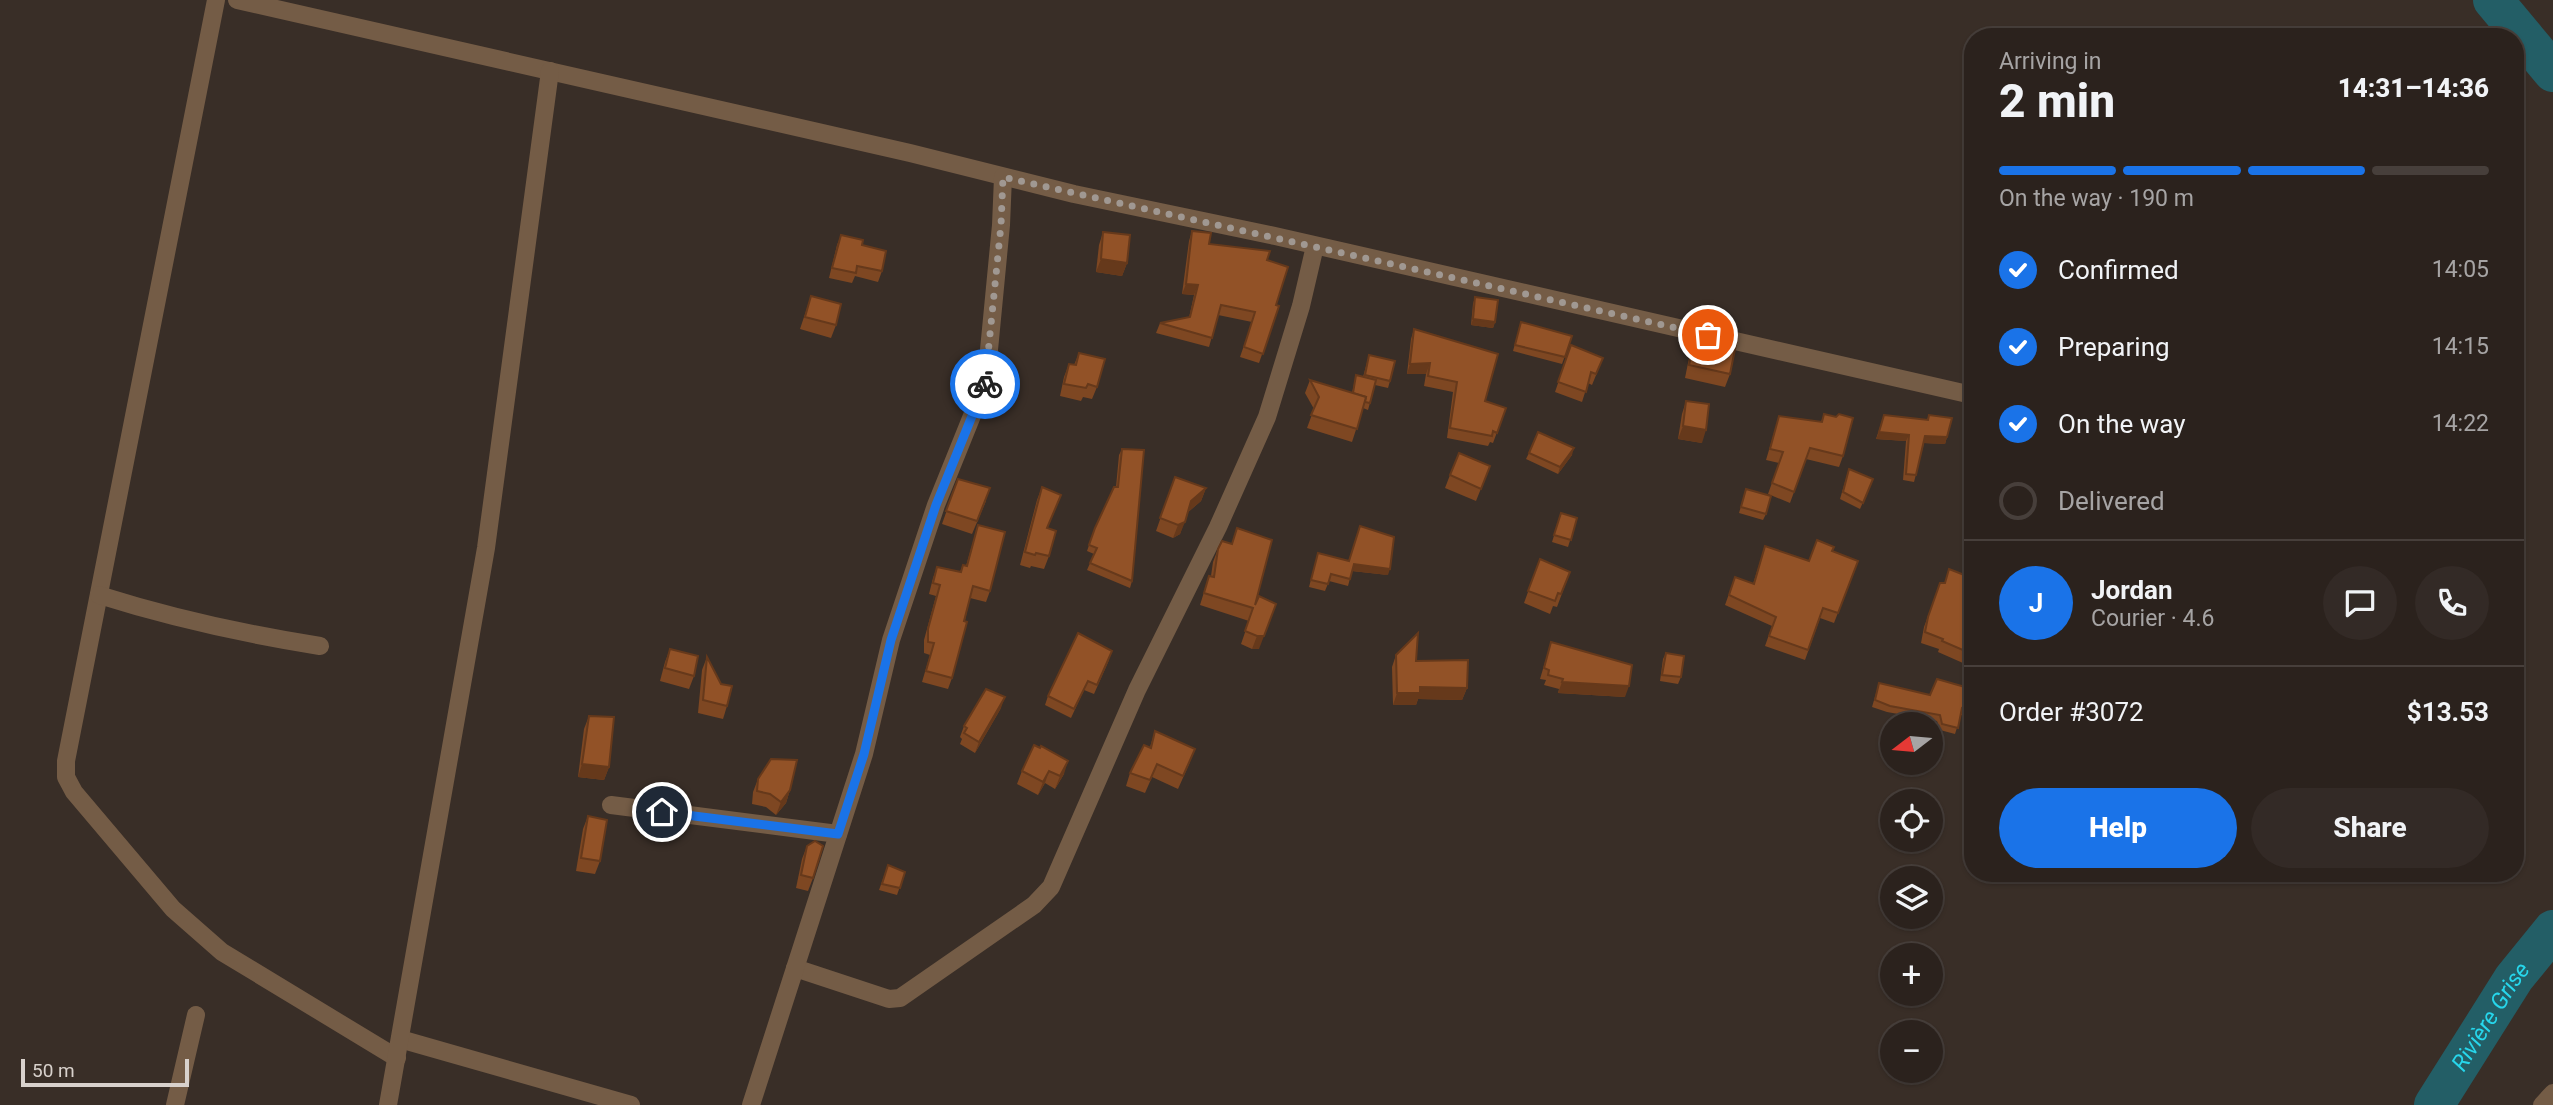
<!DOCTYPE html>
<html lang="en">
<head>
<meta charset="utf-8">
<style>
  body { margin:0; font-family:Roboto,sans-serif; background:#332a26; color:#f1f3f6; height:100vh; display:flex; flex-direction:column; font-size:26px; white-space:nowrap }
  * { box-sizing:border-box; margin:0 }
  p { font-size:23px; color:#a6a4a4 }
  .icon { flex:none; width:38px; height:38px; fill:none; stroke:currentColor; stroke-width:2; stroke-linecap:round; stroke-linejoin:round }
  .map { position:relative; flex:1; overflow:hidden }
  .details { position:absolute; left:1964px; top:28px; width:560px; height:854px; display:flex; flex-direction:column; background:#2b221d; border-radius:28px; box-shadow:0 2px 5px #0004,0 0 0 2px #473f3b }
  .details>* { flex:none }
  .needle { width:46px; rotate:254deg }
  .tools { position:absolute; left:1880px; top:712px; display:grid; gap:14px }
  .tools a { display:grid; place-items:center; width:63px; height:63px; border-radius:50%; background:#2b221d; box-shadow:0 2px 5px #0004,0 0 0 2px #473f3b; font-size:35px }
  .scale { position:absolute; left:21px; bottom:18px; width:168px; box-sizing:border-box; padding-left:7px; border:4px solid #d8d1cc; border-top:0; font-size:19px; line-height:24px; white-space:nowrap; color:#d8d1cc; -webkit-text-stroke:5px #392e27; paint-order:stroke }
  .pin { position:absolute; display:grid; place-items:center; width:60px; height:60px; color:#fff; margin:-30px; border:4px solid #fff; border-radius:50%; box-shadow:0 2px 7px #0007 }
  .courier { position:absolute; display:grid; place-items:center; width:70px; height:70px; margin:-35px; border:5px solid #1a73e8; border-radius:50%; background:#fff; color:#222; box-shadow:0 2px 9px #0007 }
  .summary em { font-style:normal; font-weight:800 }
  .summary div { display:flex; flex-direction:column-reverse }
  .summary { display:flex; align-items:center; justify-content:space-between; height:119px; padding:0 35px }
  h1 { font-size:46px; font-weight:800; line-height:52px }
  .bar { display:grid; grid-template-columns:repeat(4,1fr); gap:10px 7px; align-content:center; height:84px; padding:0 35px }
  .bar i { height:9px; border-radius:5px; background:#473f3b }
  .bar .selected { background:#1a73e8 }
  .bar p { grid-column:span 4 }
  .line { display:flex; align-items:center; gap:18px; padding:0 35px; border-top:2px solid #473f3b }
  .line div { flex:1 }
  .round { display:grid; place-items:center; flex:none; width:74px; height:74px; border-radius:37px; background:#332a26 }
  ol { padding:0 35px; list-style:none }
  li { display:flex; align-items:center; gap:21px; height:77px }
  li p { margin-inline-start:auto }
  li .icon { padding:7px; border-radius:50%; background:#1a73e8; color:#fff; stroke-width:4 }
  li:last-child { color:#a6a4a4 }
  li i { width:38px; height:38px; border:4px solid #473f3b; border-radius:50% }
  .primary-button { display:flex; gap:14px; margin-top:auto; padding:14px 35px }
  .primary-button a { flex:1; height:80px; border-radius:42px; background:#1a73e8; color:#fff; font-size:28px; font-weight:800; line-height:80px; text-align:center }
  .primary-button a+a { background:#332a26; color:#f1f3f6 }
  .map>svg:first-child { display:block }
  .lines { fill:none; stroke-linecap:round; stroke-linejoin:round }
  .river { stroke:#235e66; stroke-width:40 }
  .street { stroke:#745c46; stroke-width:18 }
  .wall { fill:#7e4722 }
  .shaded-wall { fill:#66391b }
  .building { fill:#925227; stroke:#66391b; stroke-width:2 }
  .done { stroke:#a09892; stroke-width:7; stroke-dasharray:0 12.6 }
  .route { stroke:#1a73e8; stroke-width:9 }
  .labels { text-anchor:middle; stroke-width:6; stroke-linejoin:round; paint-order:stroke }
  .water-label { font-size:23px; font-style:italic; fill:#27d6eb; stroke:#392e27 }
</style>
</head>
<body>
<div class="map">
<svg width="2553" height="1105" viewBox="0 0 2553 1105">
  <rect width="100%" height="100%" fill="#392e27"/>
  <g class="lines">
    <!-- river -->
    <g class="river">
      <polyline points="2493,0 2553,72"/>
      <path id="s1" d="M2434,1105L2514,978L2553,930"/>
    </g>
    <!-- street -->
    <g class="street">
      <polyline points="216,0 66,761 66,777 74,792 173,909 222,952 397,1058"/>
      <polyline points="237,0 910,153 1074,194 1275,236 1972,395"/>
      <path d="M99,595C172,618 244,634 320,646"/>
      <polyline points="611,805 838,834"/>
      <polyline points="795,968 889,999 900,998 1034,905 1051,887 1137,690 1218,527 1267,417 1301,306 1315,246"/>
      <polyline points="400,1039 631,1105"/>
      <polyline points="175,1105 196,1015"/>
      <polyline points="388,1105 486,548 550,71"/>
      <polyline points="751,1105 864,754 891,640 936,505 986,381 1001,225 1003,177"/>
      <polyline points="2542,1105 2553,1093"/>
    </g>
  </g>
  <!-- wall -->
  <g class="wall">
    <polygon points="1192,231 1209,244 1267,260 1276,305 1279,306 1259,363 1240,357 1252,322 1218,315 1209,347 1156,333 1160,323 1189,318 1194,295 1182,294 1189,241"/>
    <polygon points="1103,232 1127,263 1122,276 1096,272 1099,245"/>
    <polygon points="841,235 862,245 882,271 878,282 855,276 852,283 829,278 837,245"/>
    <polygon points="811,296 836,325 831,338 800,329"/>
    <polygon points="1475,297 1495,322 1493,328 1471,325 1473,304"/>
    <polygon points="1521,322 1572,336 1562,364 1513,351"/>
    <polygon points="1414,329 1485,401 1506,408 1493,443 1490,442 1488,446 1447,438 1453,392 1424,386 1426,374 1407,374 1411,339"/>
    <polygon points="1697,330 1730,374 1725,387 1685,378 1692,343"/>
    <polygon points="1571,345 1603,358 1592,385 1588,383 1582,402 1555,392"/>
    <polygon points="1079,353 1097,387 1092,399 1083,397 1081,401 1060,396 1064,377 1069,364 1074,365"/>
    <polygon points="1369,355 1390,381 1388,388 1375,385 1368,410 1363,408 1352,442 1307,428 1314,409 1305,393 1310,380 1352,393 1356,375 1363,377"/>
    <polygon points="1686,401 1702,443 1678,439 1682,414"/>
    <polygon points="1824,414 1843,456 1839,467 1806,459 1790,503 1768,494 1779,463 1766,460 1779,416 1821,422"/>
    <polygon points="1884,415 1927,420 1929,415 1947,437 1945,444 1924,443 1914,482 1903,480 1906,441 1876,439"/>
    <polygon points="1122,449 1132,581 1130,588 1087,570 1094,554 1087,551 1095,528 1116,487 1119,455"/>
    <polygon points="1529,453 1572,455 1558,474 1526,459"/>
    <polygon points="1490,466 1476,501 1445,488 1450,475"/>
    <polygon points="1847,475 1873,479 1860,509 1840,499"/>
    <polygon points="1175,477 1206,488 1201,501 1187,513 1180,534 1173,538 1156,531"/>
    <polygon points="958,479 986,501 972,534 942,524"/>
    <polygon points="1042,487 1056,508 1047,528 1049,556 1044,569 1031,566 1030,568 1020,565 1037,500"/>
    <polygon points="1744,496 1766,514 1763,520 1739,513"/>
    <polygon points="1561,513 1577,518 1568,547 1552,542"/>
    <polygon points="978,525 990,591 986,602 970,598 952,678 948,689 922,682 930,655 924,653 924,640 936,596 929,594 933,578 937,567 960,572 963,565 966,566"/>
    <polygon points="1237,528 1255,605 1259,649 1252,649 1241,644 1249,621 1200,605 1209,576 1211,576 1213,562 1218,549 1232,544"/>
    <polygon points="1765,546 1809,561 1832,551 1858,561 1834,623 1820,618 1805,660 1765,646 1772,626 1725,605 1735,577 1753,584"/>
    <polygon points="1318,553 1388,575 1352,571 1348,586 1329,581 1325,591 1309,587"/>
    <polygon points="1540,559 1570,572 1557,607 1553,606 1550,614 1524,603"/>
    <polygon points="1949,569 1972,578 1972,667 1938,652 1939,649 1921,643 1924,627 1940,583 1945,583"/>
    <polygon points="1551,642 1625,697 1558,693 1559,689 1544,685 1546,680 1540,679"/>
    <polygon points="670,649 694,676 689,689 660,681 665,662"/>
    <polygon points="1666,653 1681,677 1678,684 1660,681 1663,659"/>
    <polygon points="1396,655 1416,661 1467,688 1462,700 1418,699 1416,705 1393,705 1392,667"/>
    <polygon points="707,657 727,706 723,719 698,713 702,670"/>
    <polygon points="1109,660 1094,694 1084,690 1071,718 1045,705 1048,696"/>
    <polygon points="1879,683 1966,709 1964,716 1961,715 1955,734 1940,730 1937,721 1887,712 1872,707"/>
    <polygon points="1001,708 975,753 960,744 962,739 960,737 964,726"/>
    <polygon points="589,716 609,767 604,780 578,777 584,729"/>
    <polygon points="1155,731 1190,762 1178,789 1152,777 1145,793 1126,786 1130,773 1150,747"/>
    <polygon points="1034,745 1064,774 1055,789 1045,783 1038,795 1017,784 1022,771"/>
    <polygon points="758,779 790,790 786,803 776,815 766,807 752,804 753,792"/>
    <polygon points="588,816 600,861 595,874 576,871 583,829"/>
    <polygon points="807,846 813,878 808,891 796,888 802,859"/>
    <polygon points="888,865 905,872 897,895 879,890"/>
  </g>
  <!-- shaded-wall -->
  <g class="shaded-wall">
    <polygon points="1101,259 1127,263 1122,276 1096,272"/>
    <polygon points="1186,284 1198,285 1194,295 1182,294"/>
    <polygon points="1473,319 1495,322 1493,328 1471,325"/>
    <polygon points="1430,363 1426,374 1407,374 1410,364"/>
    <polygon points="1683,426 1706,430 1702,443 1678,439"/>
    <polygon points="1879,432 1909,435 1906,441 1876,439"/>
    <polygon points="1925,436 1947,437 1945,444 1923,443"/>
    <polygon points="1574,448 1572,455 1558,474 1560,467"/>
    <polygon points="1206,488 1201,501 1186,514 1191,501"/>
    <polygon points="1185,522 1180,534 1173,538 1178,525"/>
    <polygon points="1354,564 1390,569 1388,575 1352,571"/>
    <polygon points="1257,636 1264,636 1259,649 1252,649"/>
    <polygon points="1562,682 1629,686 1625,697 1558,693"/>
    <polygon points="1420,687 1467,688 1462,700 1418,699 1416,705 1393,705 1397,693"/>
    <polygon points="1005,697 1001,708 975,753 979,742"/>
    <polygon points="1068,761 1064,774 1055,789 1060,776"/>
    <polygon points="582,764 609,767 604,780 578,777"/>
    <polygon points="1049,771 1045,783 1038,795 1043,782"/>
    <polygon points="790,790 786,803 776,815 781,802"/>
  </g>
  <!-- building -->
  <g class="building">
    <polygon points="1192,231 1211,233 1209,244 1270,251 1267,260 1288,267 1276,305 1279,306 1263,354 1244,347 1255,312 1221,305 1212,338 1160,323 1190,317 1198,285 1186,284"/>
    <polygon points="1103,232 1130,235 1127,263 1101,259"/>
    <polygon points="841,235 863,240 862,245 886,251 882,271 857,266 856,273 832,268"/>
    <polygon points="811,296 841,304 836,325 805,317"/>
    <polygon points="1475,297 1498,300 1495,322 1473,319"/>
    <polygon points="1521,322 1572,336 1565,357 1515,345"/>
    <polygon points="1414,329 1498,354 1485,401 1506,408 1497,433 1493,431 1492,436 1450,428 1457,382 1428,376 1430,363 1410,364"/>
    <polygon points="1697,330 1737,339 1730,374 1689,365"/>
    <polygon points="1571,345 1603,358 1596,374 1591,372 1586,392 1558,382"/>
    <polygon points="1079,353 1105,359 1097,387 1088,384 1086,388 1064,384 1069,364 1076,365"/>
    <polygon points="1369,355 1395,361 1390,381 1365,375"/>
    <polygon points="1356,375 1376,380 1370,403 1365,402 1366,397 1353,393"/>
    <polygon points="1310,380 1366,397 1357,429 1311,415 1319,397"/>
    <polygon points="1686,401 1709,404 1706,430 1683,426"/>
    <polygon points="1824,414 1836,417 1839,414 1853,418 1843,456 1810,448 1794,492 1772,483 1783,452 1770,449 1779,416 1822,422"/>
    <polygon points="1884,415 1928,420 1929,415 1952,418 1947,437 1925,436 1916,475 1906,474 1909,435 1879,432"/>
    <polygon points="1538,432 1574,448 1560,467 1529,453"/>
    <polygon points="1122,449 1144,450 1132,581 1090,563 1097,548 1089,545 1095,528 1114,487 1118,487"/>
    <polygon points="1459,453 1490,466 1481,489 1450,475"/>
    <polygon points="1849,469 1873,479 1863,503 1843,492"/>
    <polygon points="1175,477 1206,488 1191,501 1185,522 1178,525 1160,518"/>
    <polygon points="958,479 990,488 977,521 946,511"/>
    <polygon points="1042,487 1061,495 1047,528 1056,531 1049,556 1036,553 1035,555 1025,552"/>
    <polygon points="1746,489 1771,496 1766,514 1741,507"/>
    <polygon points="1561,513 1577,518 1571,540 1554,535"/>
    <polygon points="978,525 1005,532 990,591 973,586 964,621 967,622 952,678 926,671 934,643 928,642 928,629 940,585 933,583 937,567 961,572 963,565 967,566"/>
    <polygon points="1360,526 1394,537 1390,569 1354,564 1350,579 1331,574 1328,584 1311,580 1318,553 1349,561"/>
    <polygon points="1237,528 1272,540 1255,605 1259,596 1276,604 1264,636 1257,636 1245,631 1253,608 1204,593 1209,576 1214,577 1218,549 1222,541 1232,544"/>
    <polygon points="1817,540 1834,547 1832,551 1858,561 1838,613 1823,608 1808,650 1769,636 1776,617 1729,595 1735,577 1754,584 1765,546 1809,561"/>
    <polygon points="1540,559 1570,572 1561,594 1558,593 1555,601 1528,591"/>
    <polygon points="1949,569 1972,578 1972,654 1942,641 1943,639 1925,632 1928,617 1940,583 1945,583"/>
    <polygon points="1078,633 1112,651 1097,685 1088,681 1074,709 1048,696"/>
    <polygon points="1418,633 1416,661 1468,660 1467,688 1420,687 1420,693 1397,693 1396,655"/>
    <polygon points="1551,642 1632,665 1629,686 1562,682 1563,679 1548,675 1549,670 1544,668"/>
    <polygon points="670,649 698,656 694,676 665,668"/>
    <polygon points="1666,653 1684,656 1681,677 1662,675"/>
    <polygon points="707,657 721,684 732,686 727,706 703,700"/>
    <polygon points="1937,679 1972,689 1966,709 1962,708 1958,728 1942,724 1940,715 1890,706 1875,700 1879,683 1930,695"/>
    <polygon points="986,689 1005,697 979,742 964,733 967,728 964,726"/>
    <polygon points="589,716 614,717 609,767 582,764"/>
    <polygon points="1155,731 1195,749 1183,776 1157,764 1150,780 1130,773 1144,745 1151,748"/>
    <polygon points="1034,745 1040,748 1041,746 1068,761 1060,776 1049,771 1043,782 1022,771"/>
    <polygon points="771,759 797,760 790,790 781,802 770,794 757,791 758,779"/>
    <polygon points="588,816 607,820 600,861 581,858"/>
    <polygon points="815,841 823,846 813,878 801,875 807,846"/>
    <polygon points="888,865 905,872 900,888 882,884"/>
  </g>
  <g class="lines">
    <!-- done -->
    <polyline class="done" points="985,384 1001,225 1003,177 1708,335"/>
    <!-- route -->
    <polyline class="route" points="662,812 838,834 864,754 891,640 936,505 985,384"/>
  </g>
  <g class="labels">
    <!-- water labels -->
    <g class="water-label">
      <text dy="8" stroke="none"><textPath href="#s1" startOffset="105">Rivière Grise</textPath></text>
    </g>
  </g>
</svg>
<div class="tools">
<a><svg class="needle" viewBox="-14 -14 28 28"><path d="M0-13l5 13h-10z" fill="#e53935"/><path d="M0 13l5-13h-10z" fill="#a6a4a4"/></svg></a>
<a><svg class="icon" aria-label="locate" viewBox="0 0 24 24"><circle cx="12" cy="12" r="6"/><path d="M12 2v4M12 18v4M2 12h4M18 12h4"/></svg></a>
<a><svg class="icon" aria-label="layers" viewBox="0 0 24 24"><path d="M12 4l9 5-9 5-9-5zM3 14l9 5 9-5"/></svg></a>
<a>+</a>
<a>−</a>
</div>
<div class="scale">50 m</div>
<div class="pin" style="left:1708px;top:335px;background:#ea580c"><svg class="icon" aria-label="bag" viewBox="0 0 24 24"><path d="M5 8h14l-1 12H6zM9 8a3 3 0 0 1 6 0"/></svg></div>
<div class="pin" style="left:662px;top:812px;background:#1f2937"><svg class="icon" aria-label="home" viewBox="0 0 24 24"><path d="M3 11l9-7 9 7M6 9v11h12V9"/></svg></div>
<div class="courier" style="left:985px;top:384px"><svg class="icon" aria-label="bike" viewBox="0 0 24 24"><circle cx="6" cy="16" r="4"/><circle cx="18" cy="16" r="4"/><path d="M6 16l4-8h5l3 8M10 8l3 8H6M13 5h3"/></svg></div>
<section class="details">
<div class="summary"><div><h1>2 min</h1><p>Arriving in</p></div><em>14:31–14:36</em></div>
<div class="bar"><i class="selected"></i><i class="selected"></i><i class="selected"></i><i></i><p>On the way · 190 m</p></div>
<ol>
<li><svg class="icon" aria-label="check" viewBox="0 0 24 24"><path d="M5 12l5 5 9-10"/></svg>Confirmed<p>14:05</p></li>
<li><svg class="icon" aria-label="check" viewBox="0 0 24 24"><path d="M5 12l5 5 9-10"/></svg>Preparing<p>14:15</p></li>
<li><svg class="icon" aria-label="check" viewBox="0 0 24 24"><path d="M5 12l5 5 9-10"/></svg>On the way<p>14:22</p></li>
<li><i></i>Delivered</li>
</ol>
<div class="line" style="height:126px"><b class="round" style="background:#1a73e8;color:#fff">J</b><div><b>Jordan</b><p>Courier · 4.6</p></div><a class="round"><svg class="icon" aria-label="chat" viewBox="0 0 24 24"><path d="M4 5h16v11H9l-5 4z"/></svg></a><a class="round"><svg class="icon" aria-label="phone" viewBox="0 0 24 24"><path d="M5 4h4l2 5-3 2q2 4 5 5l2-3 5 2v4C11 20 4 13 5 4z"/></svg></a></div>
<div class="line" style="height:91px"><div>Order #3072</div><b>$13.53</b></div>
<div class="primary-button"><a>Help</a><a>Share</a></div>
</section>
</div>
</body>
</html>
